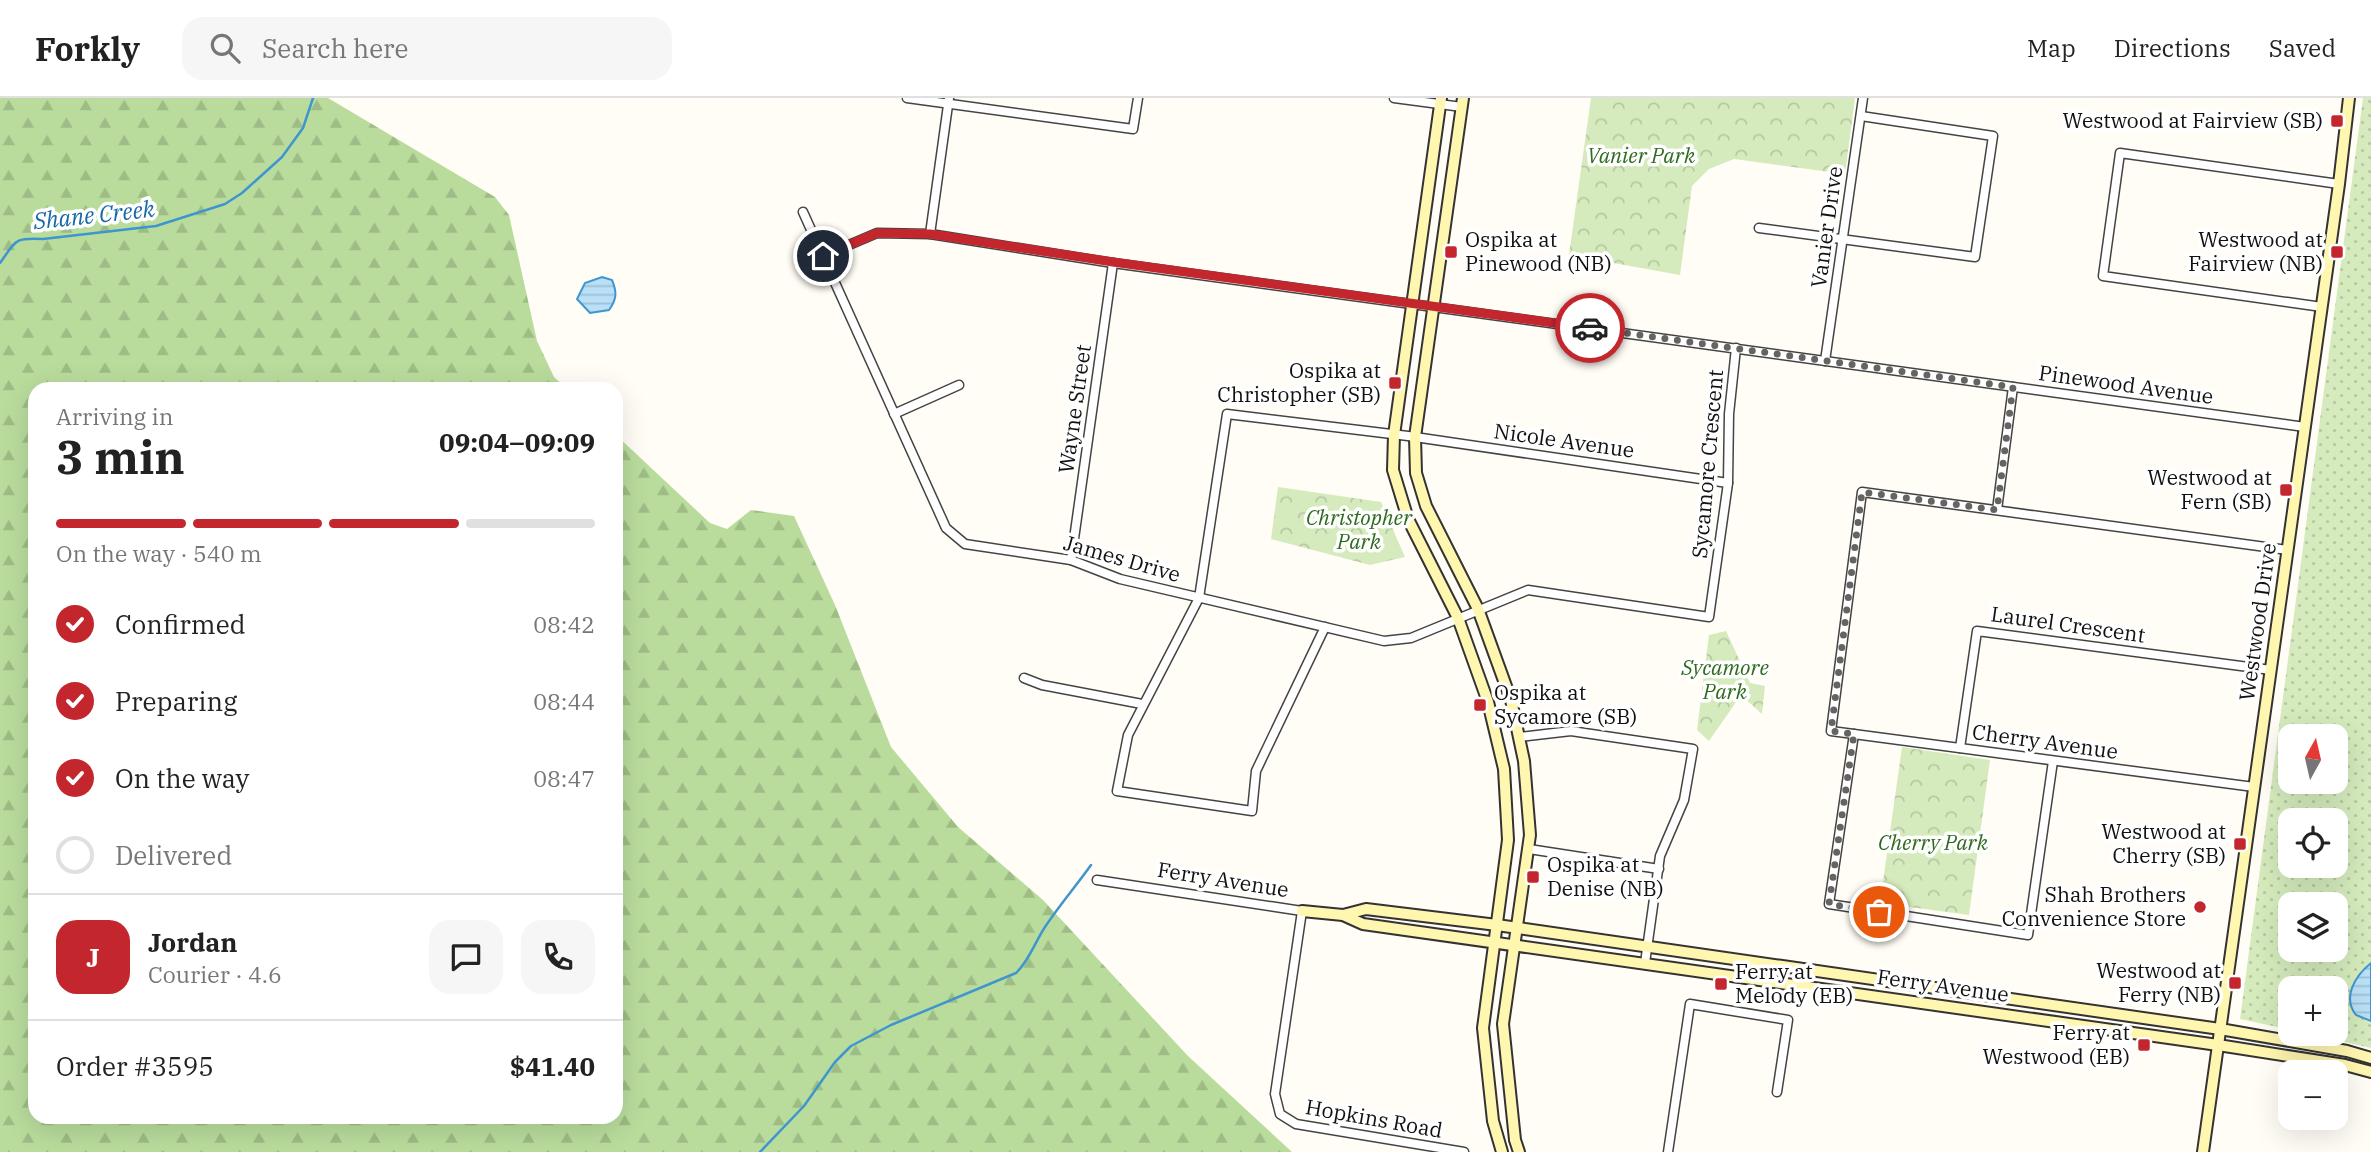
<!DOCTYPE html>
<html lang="en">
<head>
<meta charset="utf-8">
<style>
  body { margin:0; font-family:"IBM Plex Serif",serif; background:#f6f6f6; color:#222; height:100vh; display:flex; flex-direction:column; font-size:26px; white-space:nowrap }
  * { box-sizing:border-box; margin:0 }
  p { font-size:23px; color:#767676 }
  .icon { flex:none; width:38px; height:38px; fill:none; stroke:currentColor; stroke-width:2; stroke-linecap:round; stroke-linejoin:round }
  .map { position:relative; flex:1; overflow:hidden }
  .panel { position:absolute; left:28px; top:284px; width:595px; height:742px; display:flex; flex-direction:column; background:#fff; border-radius:21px; box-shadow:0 7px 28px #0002 }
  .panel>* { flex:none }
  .needle { width:46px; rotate:8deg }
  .tools { position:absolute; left:2278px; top:626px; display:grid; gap:14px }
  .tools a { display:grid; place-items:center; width:70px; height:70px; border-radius:14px; background:#fff; box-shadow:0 7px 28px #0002; font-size:35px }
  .pin { position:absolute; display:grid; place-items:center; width:60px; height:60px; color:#fff; margin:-30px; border:4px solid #fff; border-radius:50%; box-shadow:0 2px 7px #0007 }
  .courier { position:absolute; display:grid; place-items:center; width:70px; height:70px; margin:-35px; border:5px solid #c4262e; border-radius:50%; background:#fff; color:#222; box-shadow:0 2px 9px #0007 }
  .head em { font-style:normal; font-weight:700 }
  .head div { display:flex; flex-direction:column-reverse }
  .head { display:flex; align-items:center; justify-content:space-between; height:119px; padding:0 28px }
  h1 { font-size:46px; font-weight:700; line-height:52px }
  .bar { display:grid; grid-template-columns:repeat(4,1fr); gap:10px 7px; align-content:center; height:84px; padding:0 28px }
  .bar i { height:9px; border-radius:5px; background:#e0e0e0 }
  .bar .on { background:#c4262e }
  .bar p { grid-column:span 4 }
  .line { display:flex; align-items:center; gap:18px; padding:0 28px; border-top:2px solid #e0e0e0 }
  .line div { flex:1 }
  .round { display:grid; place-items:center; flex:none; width:74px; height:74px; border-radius:21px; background:#f6f6f6 }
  ol { padding:0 28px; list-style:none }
  li { display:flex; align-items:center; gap:21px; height:77px }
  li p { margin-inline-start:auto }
  li .icon { padding:7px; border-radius:50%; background:#c4262e; color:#fff; stroke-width:4 }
  li:last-child { color:#767676 }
  li i { width:38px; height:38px; border:4px solid #e0e0e0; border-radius:50% }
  header { display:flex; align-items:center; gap:42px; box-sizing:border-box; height:98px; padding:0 35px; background:#fff; border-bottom:2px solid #e0e0e0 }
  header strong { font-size:33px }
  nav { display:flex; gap:38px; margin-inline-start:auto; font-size:24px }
  .search { width:490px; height:63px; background:#f6f6f6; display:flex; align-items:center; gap:18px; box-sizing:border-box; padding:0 24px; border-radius:21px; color:#767676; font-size:26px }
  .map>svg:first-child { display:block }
  .grass { fill:url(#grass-dots); fill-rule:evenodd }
  .forest { fill:url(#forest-firs) }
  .park { fill:url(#park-crowns) }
  .water { fill:url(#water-rules); stroke:#3f96cf; stroke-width:2 }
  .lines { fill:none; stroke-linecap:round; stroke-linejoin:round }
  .stream { stroke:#3f96cf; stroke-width:2.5 }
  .street-casing { stroke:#444; stroke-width:11 }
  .secondary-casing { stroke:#333; stroke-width:14 }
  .street { stroke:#fff; stroke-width:8 }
  .secondary { stroke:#fff6b0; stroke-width:10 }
  .done { stroke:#646461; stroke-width:7; stroke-dasharray:0 12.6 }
  .route { stroke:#c4262e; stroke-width:9 }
  .poi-dot { fill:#c4262e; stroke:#fff; stroke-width:2.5 }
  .labels { text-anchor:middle; stroke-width:7; stroke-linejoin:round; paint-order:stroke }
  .poi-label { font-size:21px; fill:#111; stroke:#fff; text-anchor:end }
  .park-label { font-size:21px; font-style:italic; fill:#2f6b1f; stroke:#fff }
  .street-label { font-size:21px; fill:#111; stroke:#fff }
  .water-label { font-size:23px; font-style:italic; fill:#1768a6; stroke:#fff }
</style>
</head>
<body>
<header>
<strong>Forkly</strong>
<div class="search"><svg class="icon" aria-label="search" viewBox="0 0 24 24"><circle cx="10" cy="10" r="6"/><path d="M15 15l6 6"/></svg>Search here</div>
<nav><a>Map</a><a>Directions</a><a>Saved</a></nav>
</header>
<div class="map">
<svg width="2371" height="1054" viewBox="0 0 2371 1054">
  <defs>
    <pattern id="grass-dots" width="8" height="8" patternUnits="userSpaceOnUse" patternTransform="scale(1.75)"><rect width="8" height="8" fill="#d5ebbd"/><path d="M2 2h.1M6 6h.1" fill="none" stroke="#b6c8a1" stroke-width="1.8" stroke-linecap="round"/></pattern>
    <pattern id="forest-firs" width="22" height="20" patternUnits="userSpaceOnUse" patternTransform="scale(1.75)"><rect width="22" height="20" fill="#b9dc9c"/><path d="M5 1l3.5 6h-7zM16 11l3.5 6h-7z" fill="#9ebc85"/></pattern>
    <pattern id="park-crowns" width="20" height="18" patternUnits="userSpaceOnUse" patternTransform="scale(1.75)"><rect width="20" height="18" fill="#d5ebbd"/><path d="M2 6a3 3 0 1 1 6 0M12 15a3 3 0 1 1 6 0" fill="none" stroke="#b6c8a1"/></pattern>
    <pattern id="water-rules" width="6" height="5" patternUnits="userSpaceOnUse" patternTransform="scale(1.75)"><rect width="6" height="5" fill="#b9e0f7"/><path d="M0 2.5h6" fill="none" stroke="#9ebfd3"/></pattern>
  </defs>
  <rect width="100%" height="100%" fill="#fffdf5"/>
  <!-- grass -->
  <path class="grass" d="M2363,0H2371V950L2309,936H2336V891H2291V932L2240,921ZM2291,639H2336V684H2291ZM2291,723H2336V768H2291ZM2291,807H2336V852H2291Z"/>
  <!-- forest -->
  <polygon class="forest" points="0,0 328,0 495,99 509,117 537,243 554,279 566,290 35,290 35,1018 616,1018 616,337 710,425 727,431 751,412 794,418 835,507 891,649 958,729 1043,802 1188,958 1292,1054 0,1054"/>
  <!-- park -->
  <g class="park">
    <polygon points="1591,0 1855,0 1845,76 1734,61 1709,71 1692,88 1680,177 1569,157"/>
    <polygon points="1278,389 1381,404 1405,459 1370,467 1271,441"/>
    <polygon points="1726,533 1750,585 1765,588 1762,616 1741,597 1709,643 1697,632 1709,537"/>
    <polygon points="1902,649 1990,662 1969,817 1880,805"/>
  </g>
  <!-- water -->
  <g class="water">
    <path d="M602,179L612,182C617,194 617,201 609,212L590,215L577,201L585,185Z"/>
    <path d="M2371,865V923L2356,917C2342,899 2355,878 2371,865Z"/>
  </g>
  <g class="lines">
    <!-- stream -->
    <g class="stream">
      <path d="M0,165C16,143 14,139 43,141L156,128L225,106L242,95L282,59L303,30L313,0"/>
      <path d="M760,1054L804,1008L835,964L851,948L891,927L1016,875C1029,863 1035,844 1045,829C1059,808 1076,788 1091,767"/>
    </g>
    <defs>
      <g id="street">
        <polyline points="907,0 1133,31 1138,0"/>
        <polyline points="1394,0 1462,9"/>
        <polyline points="803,114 946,430 965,446 1071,462 1120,481 1384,543 1411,540 1528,492 1709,519 1728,385 1729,316 1736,250"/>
        <polyline points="1759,130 1975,159 1993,38 1861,18"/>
        <polyline points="930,136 949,0"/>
        <polyline points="823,158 877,135 930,136 1113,165 2305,329"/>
        <polyline points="2322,209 2103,178 2120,55 2339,86"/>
        <polyline points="1825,263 1863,0"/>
        <polyline points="894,316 959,287"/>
        <polyline points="1997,412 2013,289"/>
        <polyline points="1071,462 1113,165"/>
        <polyline points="1325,529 1256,673 1252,713 1117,693 1128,637 1199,500 1227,316 1408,338 1728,385"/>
        <polyline points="1024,580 1042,587 1142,606"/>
        <polyline points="1854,636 1829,806 2028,837 2053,663"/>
        <polyline points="1519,639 1571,633 1693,651 1684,702 1660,758 1645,865"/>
        <polyline points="1960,650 1977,533 2271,572"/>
        <polyline points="2254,689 1831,633 1862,394 2288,452"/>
        <polyline points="1529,751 1659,771"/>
        <polyline points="1097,782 1302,813 1275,996 1280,1016 1296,1026 1464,1054"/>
        <polyline points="1668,1054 1690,906 1788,922 1777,994"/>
      </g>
      <g id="secondary">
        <polyline points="1441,0 1394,337 1393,372 1408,421 1458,520 1488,604 1504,671 1508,742 1483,930 1493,1023 1502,1054"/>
        <polyline points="1463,0 1415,339 1416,375 1426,408 1478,511 1511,602 1524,663 1530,737 1503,926 1515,1042 1519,1054"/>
        <polyline points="1302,813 1343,817 1363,826 2218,947 2345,967 2371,974"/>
        <polyline points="1343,817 1366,811 1497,827 2220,931 2347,953 2371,960"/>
        <polyline points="2203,1054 2339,86 2349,0"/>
      </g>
    </defs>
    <!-- street casing -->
    <use href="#street" class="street-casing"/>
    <!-- secondary casing -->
    <use href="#secondary" class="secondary-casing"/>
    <!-- street -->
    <use href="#street" class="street"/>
    <!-- secondary -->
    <use href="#secondary" class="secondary"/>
  </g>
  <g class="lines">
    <!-- done -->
    <polyline class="done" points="1590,230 2013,289 1997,412 1862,394 1831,633 1854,636 1829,806 1879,814"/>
    <!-- route -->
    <polyline class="route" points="823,158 877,135 930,136 1113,164 1590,230"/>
  </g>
  <!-- markers -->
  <g class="poi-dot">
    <rect x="2330" y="16" width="14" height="14" rx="3.5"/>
    <rect x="1444" y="147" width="14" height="14" rx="3.5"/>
    <rect x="2330" y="147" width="14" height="14" rx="3.5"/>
    <rect x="1388" y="278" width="14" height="14" rx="3.5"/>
    <rect x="2279" y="385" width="14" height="14" rx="3.5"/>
    <rect x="1473" y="600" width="14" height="14" rx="3.5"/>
    <rect x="2233" y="739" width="14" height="14" rx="3.5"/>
    <rect x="1526" y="772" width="14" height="14" rx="3.5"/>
    <circle cx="2200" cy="809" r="7"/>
    <rect x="2228" y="878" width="14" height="14" rx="3.5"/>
    <rect x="1714" y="879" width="14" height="14" rx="3.5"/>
    <rect x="2137" y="940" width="14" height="14" rx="3.5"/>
  </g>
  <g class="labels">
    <!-- poi labels -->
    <g class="poi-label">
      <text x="2323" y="30">Westwood at Fairview (SB)</text>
      <text x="1465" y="149" text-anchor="start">Ospika at<tspan x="1465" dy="24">Pinewood (NB)</tspan></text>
      <text x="2323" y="149">Westwood at<tspan x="2323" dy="24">Fairview (NB)</tspan></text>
      <text x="1381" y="280">Ospika at<tspan x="1381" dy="24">Christopher (SB)</tspan></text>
      <text x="2272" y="387">Westwood at<tspan x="2272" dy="24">Fern (SB)</tspan></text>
      <text x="1494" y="602" text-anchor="start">Ospika at<tspan x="1494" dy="24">Sycamore (SB)</tspan></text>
      <text x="2226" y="741">Westwood at<tspan x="2226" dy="24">Cherry (SB)</tspan></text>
      <text x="1547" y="774" text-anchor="start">Ospika at<tspan x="1547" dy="24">Denise (NB)</tspan></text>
      <text x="2186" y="804">Shah Brothers<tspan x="2186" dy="24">Convenience Store</tspan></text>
      <text x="2221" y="880">Westwood at<tspan x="2221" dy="24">Ferry (NB)</tspan></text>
      <text x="1735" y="881" text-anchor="start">Ferry at<tspan x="1735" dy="24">Melody (EB)</tspan></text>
      <text x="2130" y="942">Ferry at<tspan x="2130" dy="24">Westwood (EB)</tspan></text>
    </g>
    <!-- park labels -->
    <g class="park-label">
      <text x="1641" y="65">Vanier Park</text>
      <text x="1359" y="427">Christopher<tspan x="1359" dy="24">Park</tspan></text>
      <text x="1725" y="577">Sycamore<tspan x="1725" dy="24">Park</tspan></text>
      <text x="1933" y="752">Cherry Park</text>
    </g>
    <!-- street labels -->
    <g class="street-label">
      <text transform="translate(1827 129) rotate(-82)" y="7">Vanier Drive</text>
      <text transform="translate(2126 287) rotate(8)" y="7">Pinewood Avenue</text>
      <text transform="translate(1075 311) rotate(-82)" y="7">Wayne Street</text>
      <text transform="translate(1564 343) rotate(8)" y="7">Nicole Avenue</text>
      <text transform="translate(1708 366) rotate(-85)" y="7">Sycamore Crescent</text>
      <text transform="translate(1122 461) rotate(16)" y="7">James Drive</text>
      <text transform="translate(2258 524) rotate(-82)" y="7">Westwood Drive</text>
      <text transform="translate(2068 527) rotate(8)" y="7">Laurel Crescent</text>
      <text transform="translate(2045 644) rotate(8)" y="7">Cherry Avenue</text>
      <text transform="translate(1223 782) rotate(9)" y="7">Ferry Avenue</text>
      <text transform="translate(1943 888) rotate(8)" y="7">Ferry Avenue</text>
      <text transform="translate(1374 1021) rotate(10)" y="7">Hopkins Road</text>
    </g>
    <!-- water labels -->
    <g class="water-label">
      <text transform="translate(94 117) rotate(-6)" y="8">Shane Creek</text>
    </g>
  </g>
</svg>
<div class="tools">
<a><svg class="needle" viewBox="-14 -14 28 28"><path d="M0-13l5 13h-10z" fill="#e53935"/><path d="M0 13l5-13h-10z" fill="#767676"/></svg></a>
<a><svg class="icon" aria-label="locate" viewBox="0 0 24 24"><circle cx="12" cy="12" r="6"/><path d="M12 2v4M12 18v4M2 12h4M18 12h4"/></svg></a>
<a><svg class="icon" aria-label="layers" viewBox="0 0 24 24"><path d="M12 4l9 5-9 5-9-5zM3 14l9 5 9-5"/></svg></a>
<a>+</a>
<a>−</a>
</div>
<div class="pin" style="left:1879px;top:814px;background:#ea580c"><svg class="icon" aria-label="bag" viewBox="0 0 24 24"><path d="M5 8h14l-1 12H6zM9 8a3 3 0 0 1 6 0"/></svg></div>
<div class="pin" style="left:823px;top:158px;background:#1f2937"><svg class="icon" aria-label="home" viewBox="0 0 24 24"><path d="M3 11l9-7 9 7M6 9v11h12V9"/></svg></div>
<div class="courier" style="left:1590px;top:230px"><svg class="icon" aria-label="car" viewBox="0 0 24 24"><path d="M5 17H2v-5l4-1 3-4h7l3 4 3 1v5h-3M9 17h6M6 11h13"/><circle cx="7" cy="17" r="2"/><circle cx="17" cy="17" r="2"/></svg></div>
<section class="panel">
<div class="head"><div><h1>3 min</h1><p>Arriving in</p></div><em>09:04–09:09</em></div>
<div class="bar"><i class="on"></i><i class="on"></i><i class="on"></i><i></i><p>On the way · 540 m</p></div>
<ol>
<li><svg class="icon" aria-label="check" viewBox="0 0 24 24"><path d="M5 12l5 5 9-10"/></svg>Confirmed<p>08:42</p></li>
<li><svg class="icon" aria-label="check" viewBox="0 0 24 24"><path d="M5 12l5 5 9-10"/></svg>Preparing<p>08:44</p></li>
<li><svg class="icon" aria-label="check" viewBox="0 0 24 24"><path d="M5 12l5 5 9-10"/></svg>On the way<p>08:47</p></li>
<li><i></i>Delivered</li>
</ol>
<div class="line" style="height:126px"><b class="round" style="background:#c4262e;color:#fff">J</b><div><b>Jordan</b><p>Courier · 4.6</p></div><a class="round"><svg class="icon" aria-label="chat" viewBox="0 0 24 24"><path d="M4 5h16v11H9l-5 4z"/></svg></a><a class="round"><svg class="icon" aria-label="phone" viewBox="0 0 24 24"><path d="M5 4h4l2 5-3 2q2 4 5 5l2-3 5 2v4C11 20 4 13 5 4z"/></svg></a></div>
<div class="line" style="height:91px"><div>Order #3595</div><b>$41.40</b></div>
</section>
</div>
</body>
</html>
